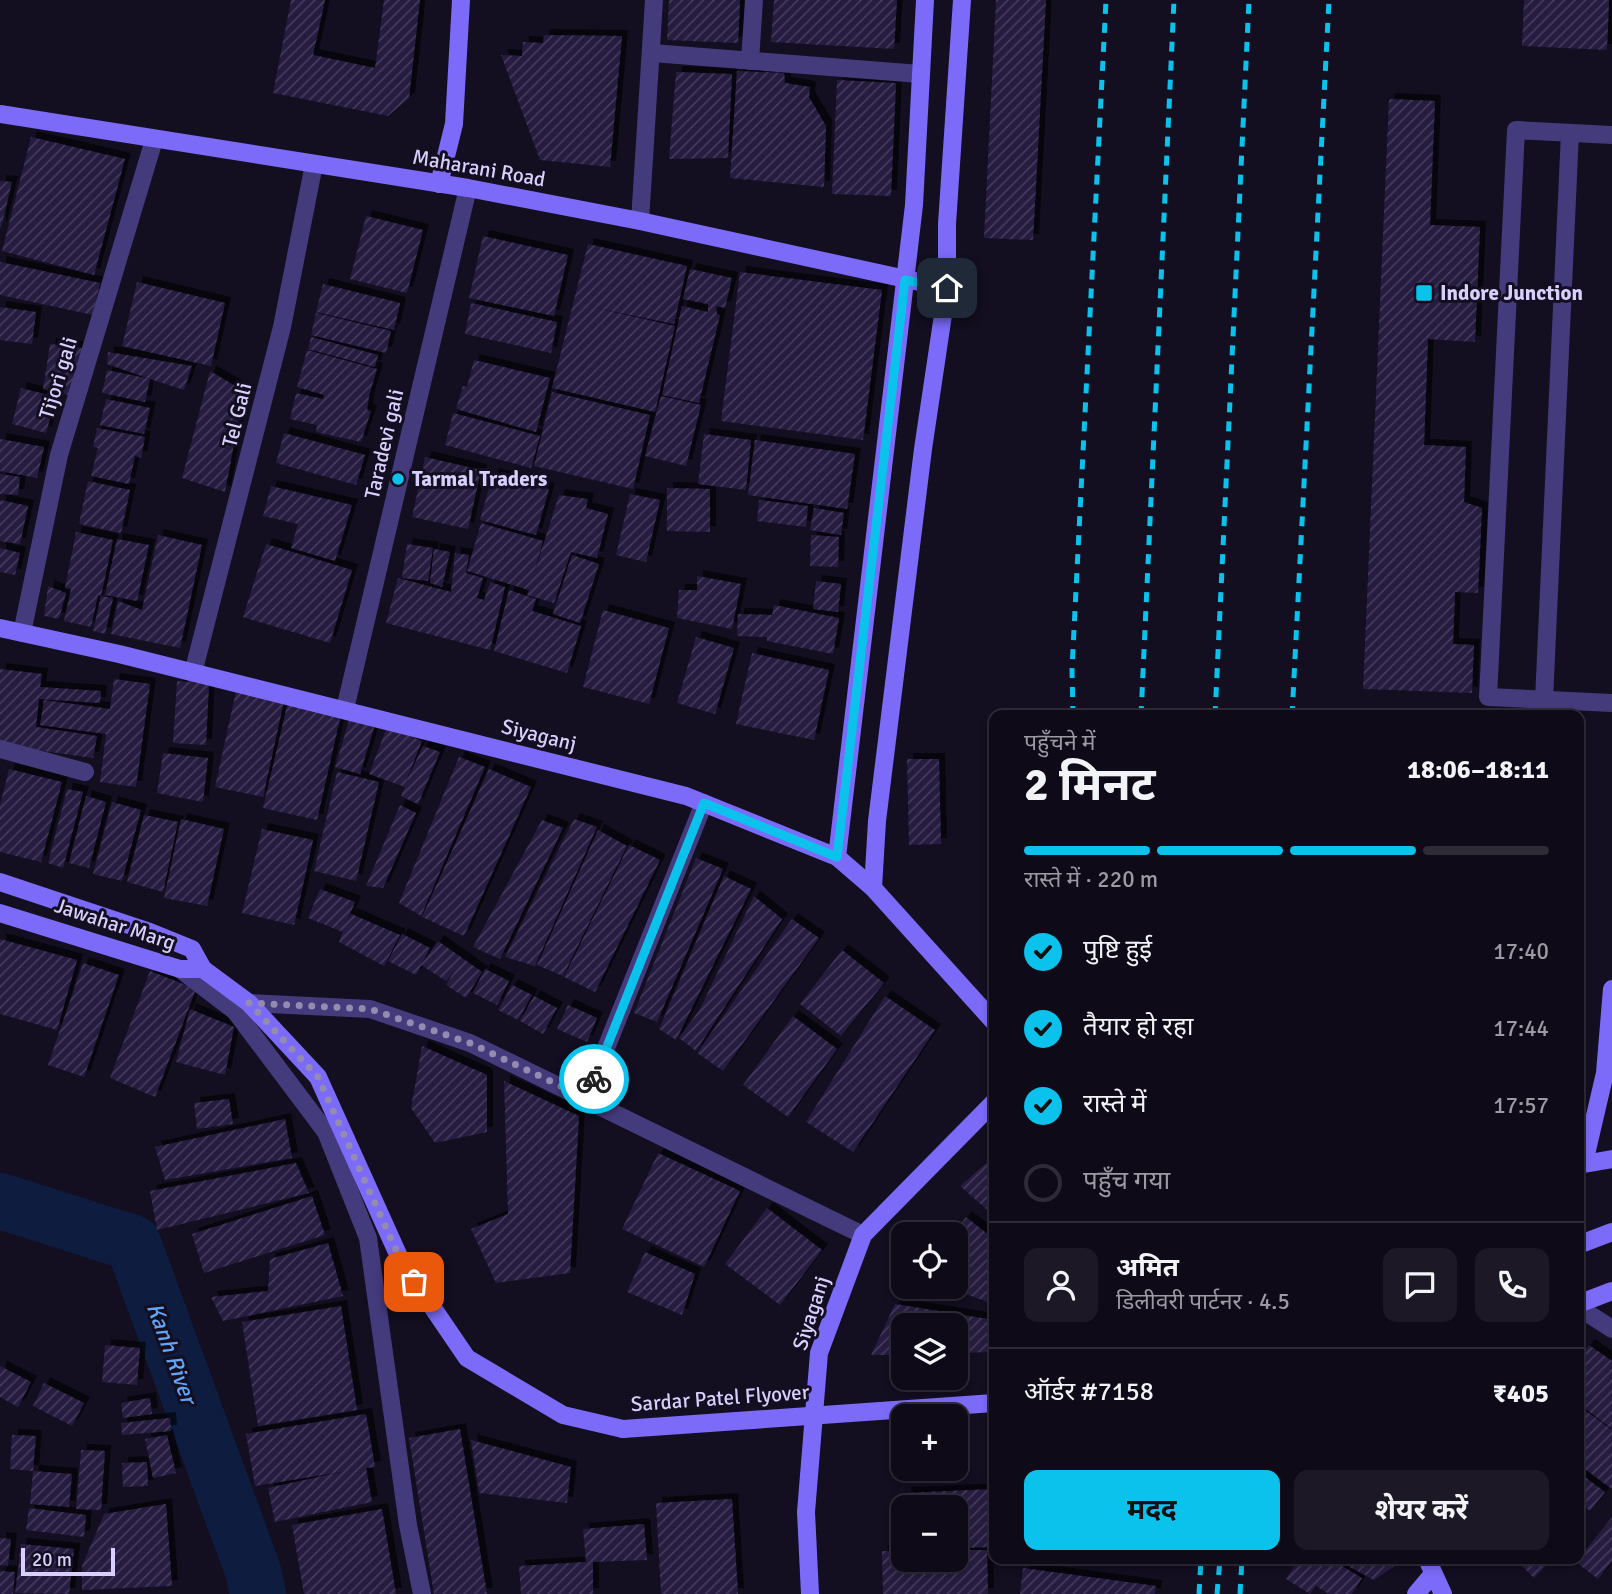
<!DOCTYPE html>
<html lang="hi">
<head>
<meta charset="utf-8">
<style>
  body { margin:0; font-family:Signika,"Noto Sans Devanagari",sans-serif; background:#1c1825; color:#f1f3f6; height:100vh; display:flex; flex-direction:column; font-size:26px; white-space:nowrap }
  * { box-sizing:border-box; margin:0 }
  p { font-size:23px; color:#9b9aa2 }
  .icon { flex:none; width:38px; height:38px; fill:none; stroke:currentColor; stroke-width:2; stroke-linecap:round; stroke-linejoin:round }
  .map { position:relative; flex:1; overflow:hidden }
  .details { position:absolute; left:989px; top:710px; width:595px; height:854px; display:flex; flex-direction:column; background:#0e0a18; border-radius:14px; box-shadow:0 4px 10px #0003,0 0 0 2px #2e2b37 }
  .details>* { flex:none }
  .controls { position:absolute; left:891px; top:1222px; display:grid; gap:14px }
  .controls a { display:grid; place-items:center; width:77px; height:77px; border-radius:14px; background:#0e0a18; box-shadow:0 4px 10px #0003,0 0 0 2px #2e2b37; font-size:35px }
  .scale { position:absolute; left:21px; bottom:18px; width:94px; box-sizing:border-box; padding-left:7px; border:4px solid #d9cffd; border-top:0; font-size:19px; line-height:24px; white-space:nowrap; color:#d9cffd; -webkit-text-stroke:5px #130e20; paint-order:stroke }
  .pin { position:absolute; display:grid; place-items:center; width:60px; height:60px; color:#fff; margin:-30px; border-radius:14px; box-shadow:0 4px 10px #0006 }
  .courier { position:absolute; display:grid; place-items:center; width:70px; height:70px; margin:-35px; border:5px solid #0bc2ed; border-radius:50%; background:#fff; color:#222; box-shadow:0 2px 9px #0007 }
  .summary em { font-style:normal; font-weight:700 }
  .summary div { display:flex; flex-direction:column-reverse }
  .summary { display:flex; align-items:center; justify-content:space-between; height:119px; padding:0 35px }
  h1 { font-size:46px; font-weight:700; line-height:52px }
  .bar { display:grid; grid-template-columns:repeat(4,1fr); gap:10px 7px; align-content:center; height:84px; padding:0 35px }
  .bar i { height:9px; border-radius:5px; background:#2e2b37 }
  .bar .selected { background:#0bc2ed }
  .bar p { grid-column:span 4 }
  .line { display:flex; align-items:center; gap:18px; padding:0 35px; border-top:2px solid #2e2b37 }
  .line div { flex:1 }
  .round { display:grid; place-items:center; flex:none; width:74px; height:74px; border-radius:14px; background:#1c1825 }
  ol { padding:0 35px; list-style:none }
  li { display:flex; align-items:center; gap:21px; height:77px }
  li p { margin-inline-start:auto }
  li .icon { padding:7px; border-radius:50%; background:#0bc2ed; color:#111; stroke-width:4 }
  li:last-child { color:#9b9aa2 }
  li i { width:38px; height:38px; border:4px solid #2e2b37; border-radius:50% }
  .primary-button { display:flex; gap:14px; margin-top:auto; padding:14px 35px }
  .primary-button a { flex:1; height:80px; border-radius:14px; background:#0bc2ed; color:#111; font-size:28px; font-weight:700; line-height:80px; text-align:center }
  .primary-button a+a { background:#1c1825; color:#f1f3f6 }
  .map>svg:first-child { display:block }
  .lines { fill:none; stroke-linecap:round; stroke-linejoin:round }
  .river { stroke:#0d1c3f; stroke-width:56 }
  .building { fill:url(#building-hatch); filter:url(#shadow) }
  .lane { stroke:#443b7d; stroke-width:18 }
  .street { stroke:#443b7d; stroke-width:18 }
  .secondary { stroke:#7b6bf8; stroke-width:18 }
  .rail { stroke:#0bc2ed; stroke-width:5; stroke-dasharray:10 9; stroke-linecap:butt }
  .secondary-bridge { stroke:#7b6bf8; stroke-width:18 }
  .done { stroke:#948bb0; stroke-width:7; stroke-dasharray:0 12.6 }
  .route { stroke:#0bc2ed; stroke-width:9 }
  .poi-dot { fill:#0bc2ed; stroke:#130e20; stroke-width:2.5 }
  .labels { text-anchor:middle; stroke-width:6; stroke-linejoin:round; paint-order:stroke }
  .street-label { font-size:21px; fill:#d9cffd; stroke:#130e20 }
  .poi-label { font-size:21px; font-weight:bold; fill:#d9cffd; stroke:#130e20; text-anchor:start }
  .water-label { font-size:23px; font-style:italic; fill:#62a5f8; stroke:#130e20 }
</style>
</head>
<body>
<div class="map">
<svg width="1612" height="1594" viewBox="0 0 1612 1594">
  <defs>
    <pattern id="building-hatch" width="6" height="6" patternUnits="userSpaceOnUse" patternTransform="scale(1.75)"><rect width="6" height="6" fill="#261b40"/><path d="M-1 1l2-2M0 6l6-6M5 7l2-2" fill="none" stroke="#453b5c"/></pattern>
    <filter id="shadow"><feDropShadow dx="6" dy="-6" stdDeviation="0" flood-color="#0009"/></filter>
  </defs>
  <rect width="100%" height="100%" fill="#130e20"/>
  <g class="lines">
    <!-- river -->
    <polyline class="river" points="0,1201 133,1243 253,1571 258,1594"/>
  </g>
  <!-- building -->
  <g class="building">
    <polygon points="291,0 325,0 313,55 375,68 384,0 420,0 409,98 388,116 273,93"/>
    <polygon points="669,0 740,0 738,43 667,40"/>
    <polygon points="774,0 897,0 894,49 771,42"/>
    <polygon points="996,0 1046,0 1033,240 984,238"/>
    <polygon points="1524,0 1609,0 1607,50 1522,46"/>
    <polygon points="544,35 622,36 610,167 540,160 501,55 522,56 523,42 543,43"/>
    <polygon points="737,71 784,73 785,83 810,87 809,97 826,126 824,187 730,178"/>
    <polygon points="676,72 732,74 728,158 669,159"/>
    <polygon points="837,80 896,83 891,196 832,194"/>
    <polygon points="1389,99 1435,101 1430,225 1480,227 1475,342 1428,339 1424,445 1466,447 1464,502 1482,508 1478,593 1455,592 1453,644 1474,645 1472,693 1363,689"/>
    <polygon points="31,137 125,159 94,275 2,251"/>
    <polygon points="0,181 12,182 1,228 0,228"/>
    <polygon points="366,216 423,230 407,293 350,279"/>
    <polygon points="483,236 568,255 554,316 469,298"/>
    <polygon points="588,244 687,266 674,324 591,307 675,326 655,412 552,388"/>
    <polygon points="0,262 100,283 93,315 0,295"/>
    <polygon points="690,269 732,278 725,308 716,306 717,314 720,315 699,403 662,395 682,306 708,312 708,304 683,299"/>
    <polygon points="740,272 882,290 863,440 721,421"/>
    <polygon points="137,282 225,303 211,366 122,346"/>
    <polygon points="323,284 400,303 394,330 316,312"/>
    <polygon points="471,303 557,322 551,353 465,334"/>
    <polygon points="0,307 36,312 32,344 0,340"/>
    <polygon points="316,313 391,331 386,353 311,335"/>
    <polygon points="311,337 378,355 375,367 308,349"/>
    <polygon points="50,344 82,348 72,396 43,389"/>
    <polygon points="307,350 377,369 369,396 367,410 371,411 361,442 316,432 317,425 290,419 296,393 323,399 324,395 297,387"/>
    <polygon points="108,352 192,366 184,390 150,379 145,402 102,393 107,370 150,379 107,364"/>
    <polygon points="474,360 550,378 536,432 456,409 463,386 467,387"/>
    <polygon points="210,371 244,391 225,492 182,478"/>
    <polygon points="21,388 56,397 46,433 12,424"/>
    <polygon points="552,392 650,415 633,489 534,466"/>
    <polygon points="661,396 701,405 686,466 645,456"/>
    <polygon points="106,399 150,408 144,434 100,425"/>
    <polygon points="453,413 540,436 531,468 445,445"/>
    <polygon points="97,428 145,437 141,458 135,456 129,484 91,476 98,448 93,447"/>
    <polygon points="284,433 365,455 356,485 276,463"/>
    <polygon points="704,434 751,440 746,490 698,484"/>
    <polygon points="0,439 44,447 37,478 0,471"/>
    <polygon points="755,440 855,454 847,509 748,495"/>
    <polygon points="425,457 481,470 468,529 412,517"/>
    <polygon points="0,474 20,477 18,495 0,494"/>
    <polygon points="493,474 549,489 536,535 480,520"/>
    <polygon points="88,481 130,490 121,533 79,524"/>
    <polygon points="271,486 352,505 335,561 291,548 298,524 263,516"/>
    <polygon points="667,488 710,489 710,532 667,531"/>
    <polygon points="630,494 660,500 646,562 616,555"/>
    <polygon points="559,495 588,499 586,508 608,514 597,558 571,552 554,603 527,595 529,590 467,571 481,523 543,541 533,577"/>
    <polygon points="0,500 28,506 20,544 0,541"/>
    <polygon points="759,500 808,506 806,527 757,521"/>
    <polygon points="814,508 844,513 841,535 810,530"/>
    <polygon points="76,532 113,540 101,596 113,598 105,634 93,631 101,596 98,595 91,627 64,621 71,589 65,588"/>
    <polygon points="158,535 202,545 180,648 111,634 118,601 142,610"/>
    <polygon points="811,535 839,537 838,567 810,566"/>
    <polygon points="117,539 149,545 137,601 105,595"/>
    <polygon points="266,544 352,570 330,643 243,617"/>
    <polygon points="407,544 433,548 428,581 402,578"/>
    <polygon points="0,548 20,553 15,575 0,572"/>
    <polygon points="434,549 450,552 442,587 430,583"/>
    <polygon points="455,553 469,555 466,573 483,578 477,598 484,600 490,582 505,587 490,650 386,623 398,578 451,592"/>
    <polygon points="572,555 599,564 580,623 553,614"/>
    <polygon points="697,576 741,584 732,629 677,618 679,590 697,590"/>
    <polygon points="816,581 841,584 838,612 813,609"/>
    <polygon points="48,586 66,593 59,619 44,616"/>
    <polygon points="509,590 536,599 532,611 581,626 567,673 494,651"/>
    <polygon points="774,605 839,618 833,654 767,641 767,637 737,636 738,614 772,615"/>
    <polygon points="603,610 669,628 649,704 583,687"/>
    <polygon points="696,637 734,648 715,714 677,703"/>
    <polygon points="752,653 829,670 814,740 736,724"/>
    <polygon points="0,669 42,674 40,687 101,691 100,703 39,699 36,727 97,736 93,758 0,745"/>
    <polygon points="114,679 150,684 136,787 100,782 106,734 40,725 44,700 110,709"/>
    <polygon points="177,681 209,683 206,745 173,743"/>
    <polygon points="236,691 284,701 263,797 215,787"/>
    <polygon points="288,702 341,714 317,820 263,808"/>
    <polygon points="351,714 376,721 360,774 335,767"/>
    <polygon points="387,727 422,741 405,784 423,746 440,752 418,804 401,796 405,787 369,774"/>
    <polygon points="163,753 208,758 203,802 157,793"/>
    <polygon points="459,757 485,767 421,916 399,903"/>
    <polygon points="907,759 939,759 941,844 909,845"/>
    <polygon points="9,769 62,782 41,862 0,852 0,805"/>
    <polygon points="489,769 531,787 464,936 422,917"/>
    <polygon points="337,772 379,782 356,881 314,871"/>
    <polygon points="67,789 83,792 63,868 48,863"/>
    <polygon points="86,796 106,802 89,868 69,863"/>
    <polygon points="112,802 141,810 122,881 93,874"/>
    <polygon points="400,805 416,813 383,888 366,886"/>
    <polygon points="144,815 178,822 163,892 127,882"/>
    <polygon points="181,819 224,829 207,906 164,898"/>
    <polygon points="574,819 597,827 535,966 505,957"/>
    <polygon points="542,820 563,828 500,959 473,947"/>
    <polygon points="262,829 313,840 294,925 242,913"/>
    <polygon points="598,830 627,846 563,976 537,965"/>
    <polygon points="629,845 660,860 595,992 564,977"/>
    <polygon points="696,858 723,869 657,1022 634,1013"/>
    <polygon points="724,876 751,889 676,1040 659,1029"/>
    <polygon points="320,889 355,902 346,924 351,914 400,935 384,966 339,942 343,932 308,918"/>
    <polygon points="754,896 782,919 696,1051 679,1038 700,1009"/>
    <polygon points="792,919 819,938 723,1071 697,1053"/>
    <polygon points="402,934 430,948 416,975 388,961"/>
    <polygon points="0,939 77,960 57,1030 0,1014"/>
    <polygon points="438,941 482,972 466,998 446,985 455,970 446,981 421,965"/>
    <polygon points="842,950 884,983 841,1036 800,1004"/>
    <polygon points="83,963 119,975 84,1077 48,1065"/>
    <polygon points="485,969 509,981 497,1005 473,993"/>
    <polygon points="150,971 196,989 155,1097 110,1078"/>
    <polygon points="512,985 532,995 518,1020 498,1010"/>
    <polygon points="534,996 557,1008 543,1034 520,1021"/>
    <polygon points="885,996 935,1030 853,1152 806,1122"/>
    <polygon points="568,1005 597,1018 587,1042 557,1029"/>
    <polygon points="190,1009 234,1027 225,1075 176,1062"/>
    <polygon points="793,1016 837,1049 788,1117 743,1085"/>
    <polygon points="422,1046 487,1075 487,1132 435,1143 411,1108"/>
    <polygon points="504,1081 579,1116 570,1273 496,1283 471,1229 508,1214"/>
    <polygon points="229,1099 233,1124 197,1129 194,1103"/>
    <polygon points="285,1119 292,1158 165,1180 155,1147"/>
    <polygon points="658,1153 740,1191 704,1267 622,1229"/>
    <polygon points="994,1156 994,1216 960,1186"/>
    <polygon points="296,1163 309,1193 157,1230 150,1191"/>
    <polygon points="312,1196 325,1235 204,1273 192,1234"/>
    <polygon points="767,1208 822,1250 780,1305 725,1264"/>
    <polygon points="966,1217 994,1239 994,1304 945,1287 956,1286 956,1234 953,1234"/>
    <polygon points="328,1243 343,1296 223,1321 211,1297 268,1291 270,1259"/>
    <polygon points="645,1252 695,1274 682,1315 627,1292"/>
    <polygon points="895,1304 994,1320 994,1352 956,1353 956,1325 903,1325 903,1355 871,1355"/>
    <polygon points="341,1306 357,1410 258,1426 242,1322"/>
    <polygon points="105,1345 140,1348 137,1385 102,1382"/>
    <polygon points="1589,1345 1612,1361 1612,1429 1578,1403 1578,1359"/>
    <polygon points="0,1366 31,1382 18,1407 0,1397"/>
    <polygon points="44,1383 84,1403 72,1426 33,1406"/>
    <polygon points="150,1398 152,1414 123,1418 121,1403"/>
    <polygon points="1578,1405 1612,1430 1612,1489 1578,1464"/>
    <polygon points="366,1414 375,1467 366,1468 372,1502 275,1522 268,1488 341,1472 255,1486 246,1434"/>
    <polygon points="170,1418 171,1431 122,1435 121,1423"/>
    <polygon points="460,1429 487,1594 434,1594 409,1438"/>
    <polygon points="12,1435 36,1436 33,1471 10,1469"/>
    <polygon points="167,1435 176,1473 153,1478 145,1439"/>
    <polygon points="471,1440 571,1467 567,1503 479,1493"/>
    <polygon points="81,1450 105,1451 101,1510 76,1509"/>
    <polygon points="147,1462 148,1486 123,1487 122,1463"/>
    <polygon points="33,1471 72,1474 69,1507 30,1504"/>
    <polygon points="1578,1472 1605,1492 1590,1511 1578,1501"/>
    <polygon points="994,1489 994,1547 956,1548 956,1507 906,1507 905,1493"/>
    <polygon points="732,1499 738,1594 661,1594 656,1503"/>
    <polygon points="166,1504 172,1586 82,1590 82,1566 104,1514"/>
    <polygon points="29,1508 86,1515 84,1537 26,1530"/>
    <polygon points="382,1509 396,1594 304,1594 292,1525"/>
    <polygon points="1612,1517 1612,1561 1598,1579 1576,1562"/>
    <polygon points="644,1524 647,1560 593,1562 593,1594 521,1594 519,1566 586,1562 583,1529"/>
    <polygon points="0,1538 11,1539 8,1566 0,1565"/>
    <polygon points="21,1544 74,1549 69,1594 15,1593"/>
    <polygon points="956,1550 987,1550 988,1594 883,1594 882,1551 903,1551 903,1559 956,1559"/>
    <polygon points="1299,1559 1322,1559 1329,1564 1332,1560 1362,1578 1352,1594 1329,1594 1316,1586 1310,1594 1286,1579"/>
    <polygon points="1335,1559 1405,1559 1374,1580"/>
    <polygon points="1515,1559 1553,1559 1534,1578"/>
    <polygon points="1023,1568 1156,1586 1155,1594 1020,1594"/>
    <polygon points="0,1571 15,1572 13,1594 0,1594"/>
  </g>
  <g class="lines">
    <!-- lane -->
    <g class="lane">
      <polyline points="750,61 754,0"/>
      <polyline points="1612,135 1516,130 1488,697 1612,703"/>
      <polyline points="22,633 59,455 154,140"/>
      <polyline points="193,673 282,327 314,164"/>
      <polyline points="1544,700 1570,133"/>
    </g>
    <!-- street -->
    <g class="street">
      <polyline points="652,53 920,74"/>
      <polyline points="640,221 654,0"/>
      <polyline points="345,709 468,188"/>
      <polyline points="0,749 85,772"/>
      <polyline points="180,969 235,1011 326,1132 368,1238 408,1525 422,1594"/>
      <polyline points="249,1003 370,1009 470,1043 863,1235"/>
      <polyline points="586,1098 704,803"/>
      <polyline points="1578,1307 1612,1329"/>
    </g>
    <!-- secondary -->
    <g class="secondary">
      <polyline points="0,114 468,188 640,221 947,288"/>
      <polyline points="439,184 454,124 461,0"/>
      <polyline points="0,628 119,654 686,796 837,857 873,888 994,1022"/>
      <polyline points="837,857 914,205 925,0"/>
      <polyline points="0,882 150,932 192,949 203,969"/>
      <polyline points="873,888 877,821 923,449 947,288 947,224 962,0"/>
      <polyline points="0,913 180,969 203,969 249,1003 318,1077 401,1261 467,1358 563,1415 623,1429"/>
      <polyline points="1584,1163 1605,1073 1612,989"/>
      <polyline points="1578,1165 1612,1159"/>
      <polyline points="1578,1245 1612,1232"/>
      <polyline points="1578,1304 1612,1291"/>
      <polyline points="1427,1559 1443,1594"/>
      <polyline points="810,1594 806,1512 819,1353 863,1235 994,1102"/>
      <polyline points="1416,1594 1432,1575"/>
    </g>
    <!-- rail -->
    <g class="rail">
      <polyline points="1073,716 1072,669 1106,0"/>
      <polyline points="1141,716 1174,0"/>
      <polyline points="1215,716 1249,0"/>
      <polyline points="1292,716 1329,0"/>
      <polyline points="1199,1594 1201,1559"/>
      <polyline points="1217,1594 1220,1559"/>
      <polyline points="1240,1594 1242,1559"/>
    </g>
    <!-- secondary-bridge -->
    <polyline class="secondary-bridge" points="623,1429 994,1403"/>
  </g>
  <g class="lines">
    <!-- done -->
    <polyline class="done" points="414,1282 401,1261 318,1077 249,1003 370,1009 470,1043 586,1098 594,1079"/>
    <!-- route -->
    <polyline class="route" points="594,1079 704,803 837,857 905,280 947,288"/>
  </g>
  <!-- markers -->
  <g class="poi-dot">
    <rect x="1415" y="284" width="18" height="18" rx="3.5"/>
    <circle cx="398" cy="479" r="7"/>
  </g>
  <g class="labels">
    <!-- street labels -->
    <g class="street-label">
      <text transform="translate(479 168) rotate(10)" y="7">Maharani Road</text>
      <text transform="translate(58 378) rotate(-73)" y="7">Tijori gali</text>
      <text transform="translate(237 415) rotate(-76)" y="7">Tel Gali</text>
      <text transform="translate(384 444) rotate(-77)" y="7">Taradevi gali</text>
      <text transform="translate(539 735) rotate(14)" y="7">Siyaganj</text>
      <text transform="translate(115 924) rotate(18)" y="7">Jawahar Marg</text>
      <text transform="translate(811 1313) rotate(-72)" y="7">Siyaganj</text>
      <text transform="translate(720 1398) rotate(-4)" y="7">Sardar Patel Flyover</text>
    </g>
    <!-- poi labels -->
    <g class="poi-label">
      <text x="1440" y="300">Indore Junction</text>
      <text x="412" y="486">Tarmal Traders</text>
    </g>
    <!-- water labels -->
    <g class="water-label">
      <text transform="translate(172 1353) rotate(70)" y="8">Kanh River</text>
    </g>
  </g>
</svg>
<div class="controls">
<a><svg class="icon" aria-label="locate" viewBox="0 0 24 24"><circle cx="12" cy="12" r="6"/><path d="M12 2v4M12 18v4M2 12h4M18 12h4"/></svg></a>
<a><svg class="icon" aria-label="layers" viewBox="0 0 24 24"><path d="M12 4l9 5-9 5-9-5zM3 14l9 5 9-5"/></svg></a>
<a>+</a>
<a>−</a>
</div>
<div class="scale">20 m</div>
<div class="pin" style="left:414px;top:1282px;background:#ea580c"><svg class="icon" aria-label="bag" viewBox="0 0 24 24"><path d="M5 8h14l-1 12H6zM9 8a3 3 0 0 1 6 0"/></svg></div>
<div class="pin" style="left:947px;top:288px;background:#1f2937"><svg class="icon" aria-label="home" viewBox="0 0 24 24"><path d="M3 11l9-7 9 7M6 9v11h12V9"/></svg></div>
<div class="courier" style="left:594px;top:1079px"><svg class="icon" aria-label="bike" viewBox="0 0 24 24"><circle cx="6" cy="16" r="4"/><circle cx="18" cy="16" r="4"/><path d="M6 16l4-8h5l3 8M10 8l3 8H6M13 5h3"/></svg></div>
<section class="details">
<div class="summary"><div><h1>2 मिनट</h1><p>पहुँचने में</p></div><em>18:06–18:11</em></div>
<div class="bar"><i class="selected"></i><i class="selected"></i><i class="selected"></i><i></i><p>रास्ते में · 220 m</p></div>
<ol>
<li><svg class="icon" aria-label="check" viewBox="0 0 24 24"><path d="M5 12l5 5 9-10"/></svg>पुष्टि हुई<p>17:40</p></li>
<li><svg class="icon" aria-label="check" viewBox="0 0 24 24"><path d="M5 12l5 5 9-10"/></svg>तैयार हो रहा<p>17:44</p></li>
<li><svg class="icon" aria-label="check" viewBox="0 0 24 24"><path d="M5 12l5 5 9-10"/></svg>रास्ते में<p>17:57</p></li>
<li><i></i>पहुँच गया</li>
</ol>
<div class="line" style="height:126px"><a class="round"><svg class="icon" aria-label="person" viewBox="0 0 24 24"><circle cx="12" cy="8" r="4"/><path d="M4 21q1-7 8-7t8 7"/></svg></a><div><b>अमित</b><p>डिलीवरी पार्टनर · 4.5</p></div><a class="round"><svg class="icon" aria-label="chat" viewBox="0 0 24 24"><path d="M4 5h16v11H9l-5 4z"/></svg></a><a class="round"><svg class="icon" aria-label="phone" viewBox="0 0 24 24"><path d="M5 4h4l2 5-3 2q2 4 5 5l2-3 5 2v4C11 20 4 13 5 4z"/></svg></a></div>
<div class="line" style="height:91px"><div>ऑर्डर #7158</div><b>₹405</b></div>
<div class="primary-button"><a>मदद</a><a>शेयर करें</a></div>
</section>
</div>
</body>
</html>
